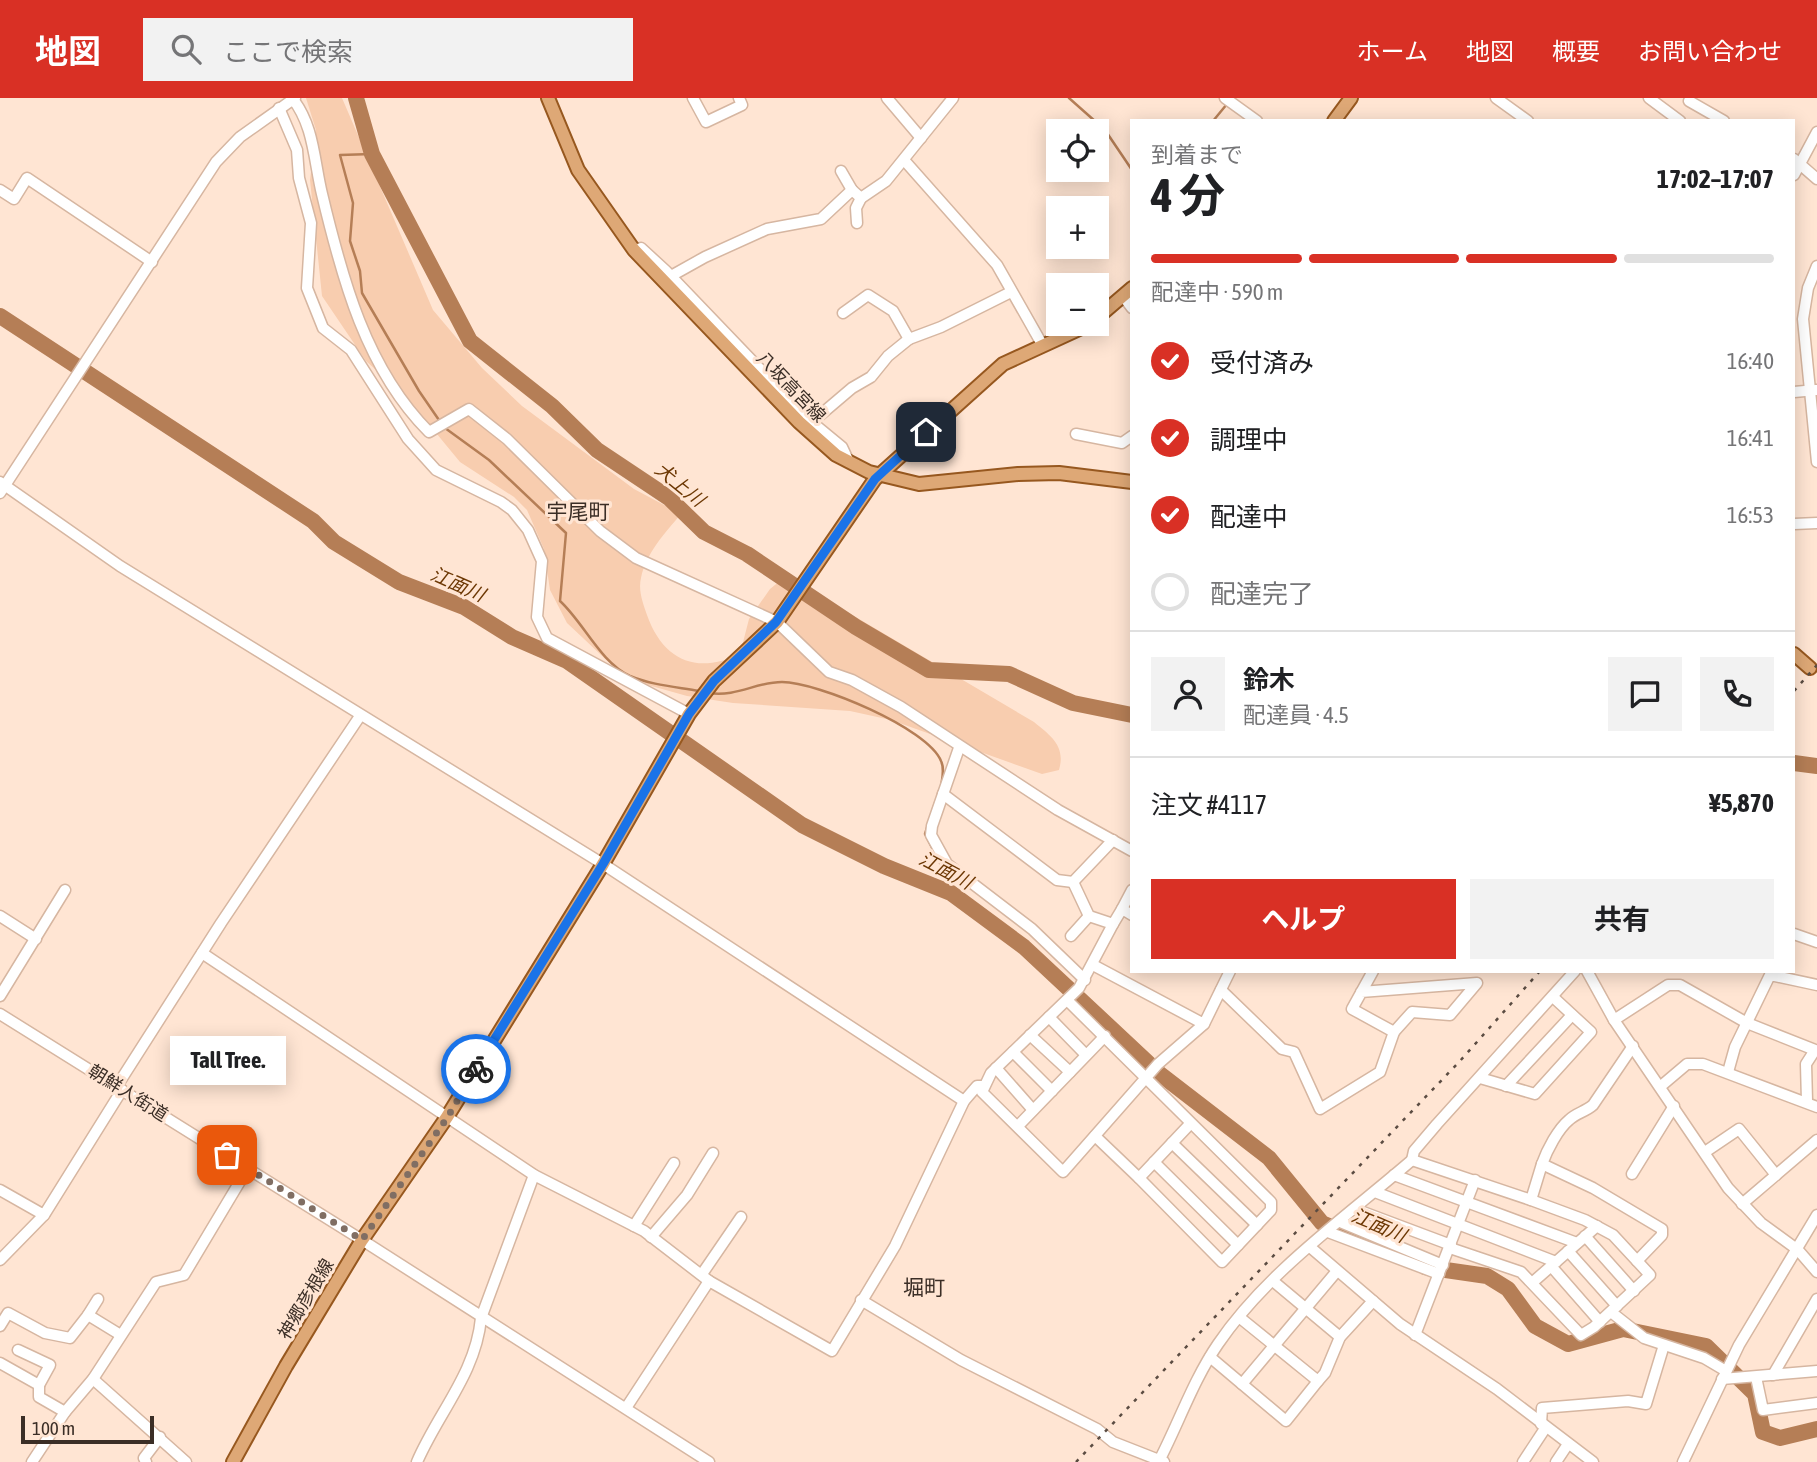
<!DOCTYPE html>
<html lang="ja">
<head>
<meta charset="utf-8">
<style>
  body { margin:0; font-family:"Asap Condensed","Noto Sans JP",sans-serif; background:#f2f2f2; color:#202124; height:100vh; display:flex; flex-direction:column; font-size:26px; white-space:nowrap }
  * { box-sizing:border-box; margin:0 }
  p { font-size:23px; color:#757577 }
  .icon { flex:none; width:38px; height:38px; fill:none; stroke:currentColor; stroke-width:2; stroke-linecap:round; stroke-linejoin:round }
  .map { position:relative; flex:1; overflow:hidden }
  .details { position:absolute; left:1130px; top:21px; width:665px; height:854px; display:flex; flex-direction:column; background:#fff; border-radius:0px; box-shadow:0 4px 18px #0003 }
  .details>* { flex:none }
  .fabs { position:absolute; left:1046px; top:21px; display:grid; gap:14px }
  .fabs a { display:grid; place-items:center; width:63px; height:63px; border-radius:0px; background:#fff; box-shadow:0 4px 18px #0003; font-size:35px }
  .scale { position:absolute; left:21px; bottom:18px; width:133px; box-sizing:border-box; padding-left:7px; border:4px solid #3b2e26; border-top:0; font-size:19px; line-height:24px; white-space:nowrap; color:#3b2e26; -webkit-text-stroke:5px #ffe5d3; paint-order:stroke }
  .pin { position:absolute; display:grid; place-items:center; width:60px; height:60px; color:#fff; margin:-30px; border-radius:14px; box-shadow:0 4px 10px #0006 }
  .courier { position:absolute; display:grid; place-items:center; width:70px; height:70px; margin:-35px; border:5px solid #1a73e8; border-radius:50%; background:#fff; color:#222; box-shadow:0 2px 9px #0007 }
  .bubble { position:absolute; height:49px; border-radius:0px; background:#fff; box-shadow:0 4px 18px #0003; font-size:23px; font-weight:700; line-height:49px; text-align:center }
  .headline em { font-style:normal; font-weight:700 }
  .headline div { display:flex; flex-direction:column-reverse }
  .headline { display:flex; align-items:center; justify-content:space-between; height:119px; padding:0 21px }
  h1 { font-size:46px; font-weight:700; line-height:52px }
  .bar { display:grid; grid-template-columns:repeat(4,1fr); gap:10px 7px; align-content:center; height:84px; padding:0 21px }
  .bar i { height:9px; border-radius:5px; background:#e0e0e0 }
  .bar .active { background:#d93025 }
  .bar p { grid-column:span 4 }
  .line { display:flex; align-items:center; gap:18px; padding:0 21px; border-top:2px solid #e0e0e0 }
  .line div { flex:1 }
  .round { display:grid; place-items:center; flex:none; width:74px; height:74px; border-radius:0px; background:#f2f2f2 }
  ol { padding:0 21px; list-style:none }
  li { display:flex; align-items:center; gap:21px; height:77px }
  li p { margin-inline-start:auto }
  li .icon { padding:7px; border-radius:50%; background:#d93025; color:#fff; stroke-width:4 }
  li:last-child { color:#757577 }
  li i { width:38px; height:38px; border:4px solid #e0e0e0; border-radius:50% }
  .cta { display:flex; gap:14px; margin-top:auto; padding:14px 21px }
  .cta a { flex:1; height:80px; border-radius:0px; background:#d93025; color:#fff; font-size:28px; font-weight:700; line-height:80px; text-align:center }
  .cta a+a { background:#f2f2f2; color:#202124 }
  header { display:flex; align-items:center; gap:42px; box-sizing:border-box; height:98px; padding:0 35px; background:#d93025; color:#fff }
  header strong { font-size:33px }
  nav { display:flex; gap:38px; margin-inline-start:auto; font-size:24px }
  .search { width:490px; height:63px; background:#f2f2f2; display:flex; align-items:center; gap:18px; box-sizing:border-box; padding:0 24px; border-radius:0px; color:#757577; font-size:26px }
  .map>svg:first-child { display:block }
  .green { fill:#f8cdaf }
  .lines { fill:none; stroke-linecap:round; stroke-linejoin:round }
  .stream { stroke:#b57e56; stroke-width:2.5 }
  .river { stroke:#b57e56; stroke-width:16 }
  .minor-casing { stroke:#d6b6a1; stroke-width:13 }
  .major-casing { stroke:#97581f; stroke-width:16 }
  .minor { stroke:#fff; stroke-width:10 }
  .major { stroke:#dea876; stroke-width:12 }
  .rail { stroke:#5b4c42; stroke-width:2.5; stroke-dasharray:3.5 7; stroke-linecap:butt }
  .done { stroke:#806e63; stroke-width:7; stroke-dasharray:0 12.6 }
  .route { stroke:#1a73e8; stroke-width:9 }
  .labels { text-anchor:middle; stroke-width:6; stroke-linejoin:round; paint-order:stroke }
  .street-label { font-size:18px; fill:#3b2e26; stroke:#ffe5d3 }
  .water-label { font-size:19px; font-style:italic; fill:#6d3804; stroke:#ffe5d3 }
  .quarter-label { font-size:21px; fill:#3b2e26; stroke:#ffe5d3 }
</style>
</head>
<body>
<header>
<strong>地図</strong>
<div class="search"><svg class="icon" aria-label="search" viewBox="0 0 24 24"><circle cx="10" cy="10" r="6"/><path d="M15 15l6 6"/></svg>ここで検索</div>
<nav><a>ホーム</a><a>地図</a><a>概要</a><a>お問い合わせ</a></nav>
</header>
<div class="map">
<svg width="1817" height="1364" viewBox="0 0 1817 1364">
  <rect width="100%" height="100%" fill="#ffe5d3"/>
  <!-- green -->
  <path class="green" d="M306,0H342L433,212L482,270L522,308L634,391L681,416C665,435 646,455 641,480C638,493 643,505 647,517C663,562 696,577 740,556L749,521L770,491L786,478L1034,624C1051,638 1066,648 1059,672L1042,676L891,622L850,613L733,605L687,598L648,587L616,571L567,525L550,492L544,451L527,412L514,399L460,364L408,301L366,263L322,198L310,82L316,32Z"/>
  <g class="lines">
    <!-- stream -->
    <g class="stream">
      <polyline points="1069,0 1105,32 1132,72"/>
      <polyline points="1213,23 1227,6"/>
      <polyline points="372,56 340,57 353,105 350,143 360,173 362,195 419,293 441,325"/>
      <path d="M445,330L489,362L566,435L560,503C584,525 600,564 630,578C651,587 677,589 699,593"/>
      <path d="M709,595C737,599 756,584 782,584C817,584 928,630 941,663C945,671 942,681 941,689"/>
      <polyline points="935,705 925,736 941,767 955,779 951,795"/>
    </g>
    <!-- river -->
    <g class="river">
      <polyline points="356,0 372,56 470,243 552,308 597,352 669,400 704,434 747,456 856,529 929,572 1009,576 1073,605 1132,617"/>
      <polyline points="0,218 313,423 334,444 399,484 464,509 512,539 567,563 802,727 884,768 951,795 1024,849 1160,976 1269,1060 1322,1125 1385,1152"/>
      <polyline points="1794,665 1817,668"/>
      <polyline points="1425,1169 1487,1178 1508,1191 1535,1228 1568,1246 1623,1231 1706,1248 1755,1296 1763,1334 1780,1340 1817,1331"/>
    </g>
    <defs>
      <g id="minor">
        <path d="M292,0C314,27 314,63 322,96C342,180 366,271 429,334L469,311L507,341L600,433L636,460L777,524L829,574L852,582L901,609L1058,712L1132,753"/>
        <polyline points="693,0 706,24 742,7 739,0"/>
        <polyline points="887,0 921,40"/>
        <polyline points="1225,0 1257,23"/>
        <polyline points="1496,0 1528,23"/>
        <polyline points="1649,0 1680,23"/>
        <polyline points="1689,3 1724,23"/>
        <polyline points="279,10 297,52 299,80 311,125 307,190 323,230 351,252 408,341 436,372 501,404 512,412 528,432 542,463 537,519 547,540 689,616"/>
        <polyline points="1794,61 1817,81"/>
        <polyline points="904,62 997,167 1043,248"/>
        <polyline points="841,73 852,92"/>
        <polyline points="1794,77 1817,34"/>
        <polyline points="0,92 14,101 27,80 152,164"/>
        <polyline points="857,125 856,110 861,100"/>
        <polyline points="634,152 641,150 666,173 808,321 842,349 849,364"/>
        <polyline points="1817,168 1808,190 1803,221 1817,364"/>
        <polyline points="671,178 705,159 767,131 821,121 852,92 861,100 886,83 953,0"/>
        <polyline points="1123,198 1132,210"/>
        <polyline points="843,215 868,197 893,213 909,241 941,229 1011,194"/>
        <polyline points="1794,294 1816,292"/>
        <polyline points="812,324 852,290 871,279 888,258 909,241"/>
        <polyline points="1076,336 1122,345 1132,338"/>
        <polyline points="0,384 120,468 603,766 964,1003"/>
        <polyline points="0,395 216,64 240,39 295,0"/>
        <polyline points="1794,426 1817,425"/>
        <polyline points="959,650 932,728 931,737 947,766 1032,831 1085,882"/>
        <polyline points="943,696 1057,782 1073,784 1113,742"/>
        <polyline points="1073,784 1089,818 1113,826 1079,890 991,975 982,994 1063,1074 1158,966 1204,926"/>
        <polyline points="1122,811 1132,792"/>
        <polyline points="0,818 36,841"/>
        <polyline points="1113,826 1122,811 1132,817"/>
        <polyline points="1794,836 1817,844"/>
        <polyline points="1071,838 1089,818"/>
        <polyline points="202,855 534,1077 644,1133 709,1183"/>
        <polyline points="1093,867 1204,926 1230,873"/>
        <polyline points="1575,873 1437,1026 1414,1053 1412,1062 1531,1102 1542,1066 1593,1090 1662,1131 1662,1137 1637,1163"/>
        <polyline points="1587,873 1614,922 1728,1090 1761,1125 1798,1152 1817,1174"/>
        <polyline points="1221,892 1282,951 1294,954 1320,1011 1380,974 1394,934"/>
        <polyline points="1361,894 1477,885 1450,917 1412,914 1394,934 1352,911 1373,873"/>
        <polyline points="0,898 65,792"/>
        <polyline points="1068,903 1271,1104 1271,1112 1222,1164 1139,1080"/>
        <polyline points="0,916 362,1142 709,1364"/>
        <polyline points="1049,919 1086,957"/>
        <polyline points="1614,922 1668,887 1680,887 1747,925 1815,952 1806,966 1807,1003"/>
        <polyline points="1030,937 1070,974"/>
        <polyline points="1013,954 1052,993"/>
        <polyline points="996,970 1033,1012"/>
        <polyline points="1728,974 1735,949 1770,877 1817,887"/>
        <polyline points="1480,980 1535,996 1591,934 1553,899"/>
        <polyline points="117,988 221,825 360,618"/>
        <polyline points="1506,988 1572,917"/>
        <polyline points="1661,988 1687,966 1703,966 1817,1009"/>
        <polyline points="1018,1028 1105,938"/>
        <polyline points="1095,1038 1139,1080 1190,1026"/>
        <polyline points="1172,1045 1257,1127"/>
        <polyline points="1705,1054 1739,1031 1776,1077"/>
        <polyline points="1154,1064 1238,1147"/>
        <path d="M1542,1066C1547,1052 1558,1031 1569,1022C1576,1015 1585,1014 1593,1007L1633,948"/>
        <polyline points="1632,1076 1674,1008"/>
        <polyline points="1394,1077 1577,1145"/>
        <polyline points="0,1092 44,1117 122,992"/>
        <polyline points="1375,1094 1556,1164"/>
        <polyline points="1742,1106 1817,1042"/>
        <polyline points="1355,1111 1451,1147"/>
        <polyline points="1340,1124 1443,1167"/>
        <polyline points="634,1128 674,1065"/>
        <polyline points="1328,1134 1439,1176"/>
        <polyline points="1585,1138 1634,1193"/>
        <polyline points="651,1139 687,1097 713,1055"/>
        <polyline points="1310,1149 1400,1226 1497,1291 1593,1364"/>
        <polyline points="1450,1150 1521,1174 1581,1237 1594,1229 1650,1177 1613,1137 1585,1122 1531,1102"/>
        <polyline points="1568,1153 1617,1208"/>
        <polyline points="0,1162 44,1117"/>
        <polyline points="1551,1168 1600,1224"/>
        <polyline points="702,1176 741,1119"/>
        <polyline points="1273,1183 1340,1239"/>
        <polyline points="1533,1184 1597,1128"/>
        <polyline points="98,1201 88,1217 119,1236"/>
        <polyline points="861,1202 961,1262 1097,1331 1113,1344 1164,1364"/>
        <polyline points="1611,1214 1644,1240 1704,1260 1726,1273"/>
        <polyline points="1239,1219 1318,1283 1325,1275 1340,1239 1373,1203"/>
        <polyline points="0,1228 8,1215 45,1235 70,1240 88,1217"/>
        <polyline points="1415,1237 1475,1082"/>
        <polyline points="18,1252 50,1267 39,1287"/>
        <polyline points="1210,1259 1242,1286"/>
        <polyline points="0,1265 39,1287 39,1299 65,1314 93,1281 156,1184 184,1177 248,1070"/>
        <polyline points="1773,1277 1817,1201"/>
        <polyline points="1756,1279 1763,1312 1817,1305"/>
        <polyline points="93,1281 186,1364"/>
        <polyline points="1722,1281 1817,1273"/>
        <polyline points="1318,1283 1286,1323 1242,1286 1337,1173"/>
        <polyline points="626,1310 709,1183 832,1253 895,1148 964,1003 977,988 984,988"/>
        <polyline points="1541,1326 1542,1310 1628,1303 1646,1306 1664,1247"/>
        <path d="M1160,1361C1179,1324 1194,1281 1218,1246C1267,1174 1346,1119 1412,1062"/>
        <polyline points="32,1364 65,1314"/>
        <polyline points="146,1364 144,1360 160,1339"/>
        <path d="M417,1364C438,1315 476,1275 481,1220L534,1077"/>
        <polyline points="1523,1364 1546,1329"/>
        <polyline points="1556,1364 1568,1346"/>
        <polyline points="1683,1364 1739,1247 1817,1117"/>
      </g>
      <g id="major">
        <polyline points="548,0 578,72 634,152 799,324 836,357 869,374 919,386 1018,376 1059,375 1132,384"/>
        <polyline points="1334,23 1351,0"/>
        <polyline points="1097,220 1132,190"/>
        <polyline points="1794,556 1810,570"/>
        <polyline points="233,1364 286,1268 362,1142 447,1019 603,766 689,616 714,583 777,524 875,381 1003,266 1090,226"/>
      </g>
    </defs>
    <!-- minor casing -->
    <use href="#minor" class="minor-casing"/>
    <!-- major casing -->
    <use href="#major" class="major-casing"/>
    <!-- minor -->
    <use href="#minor" class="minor"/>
    <!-- major -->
    <use href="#major" class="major"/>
    <!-- rail -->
    <g class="rail">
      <polyline points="1794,593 1817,567"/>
      <polyline points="1076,1364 1460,963 1540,873"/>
    </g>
  </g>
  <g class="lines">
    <!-- done -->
    <polyline class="done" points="227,1057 362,1142 447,1020 476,971"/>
    <!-- route -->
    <polyline class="route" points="476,971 603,766 689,616 714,583 776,524 875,381 926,334"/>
  </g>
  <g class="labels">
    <!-- street labels -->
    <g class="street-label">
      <text transform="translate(791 289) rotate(46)" y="6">八坂高宮線</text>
      <text transform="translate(128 995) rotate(32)" y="6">朝鮮人街道</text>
      <text transform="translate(306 1201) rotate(-59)" y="6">神郷彦根線</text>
    </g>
    <!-- water labels -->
    <g class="water-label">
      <text transform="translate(680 386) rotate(39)" y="7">犬上川</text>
      <text transform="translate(458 486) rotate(24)" y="7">江面川</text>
      <text transform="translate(946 772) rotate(28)" y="7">江面川</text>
      <text transform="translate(1379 1127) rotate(23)" y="7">江面川</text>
    </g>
    <!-- quarter labels -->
    <g class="quarter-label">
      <text x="578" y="421">宇尾町</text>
      <text x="924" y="1197">堀町</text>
    </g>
  </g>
</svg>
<div class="fabs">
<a><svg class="icon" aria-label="locate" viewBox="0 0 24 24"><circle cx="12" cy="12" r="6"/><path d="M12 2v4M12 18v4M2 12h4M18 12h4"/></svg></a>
<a>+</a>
<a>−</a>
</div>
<div class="scale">100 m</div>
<div class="pin" style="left:227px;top:1057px;background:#ea580c"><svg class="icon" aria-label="bag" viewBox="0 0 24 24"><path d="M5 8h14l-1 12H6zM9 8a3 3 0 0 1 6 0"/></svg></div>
<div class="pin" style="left:926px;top:334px;background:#1f2937"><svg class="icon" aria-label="home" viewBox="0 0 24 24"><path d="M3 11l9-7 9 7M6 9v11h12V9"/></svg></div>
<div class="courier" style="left:476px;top:971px"><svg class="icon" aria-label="bike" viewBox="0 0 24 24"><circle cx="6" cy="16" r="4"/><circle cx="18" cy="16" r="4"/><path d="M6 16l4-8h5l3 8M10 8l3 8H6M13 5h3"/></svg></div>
<div class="bubble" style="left:170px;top:938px;width:116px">Tall Tree.</div>
<section class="details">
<div class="headline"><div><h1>4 分</h1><p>到着まで</p></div><em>17:02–17:07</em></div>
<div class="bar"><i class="active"></i><i class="active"></i><i class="active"></i><i></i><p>配達中 · 590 m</p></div>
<ol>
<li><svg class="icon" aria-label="check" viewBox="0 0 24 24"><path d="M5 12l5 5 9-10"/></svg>受付済み<p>16:40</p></li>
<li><svg class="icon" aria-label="check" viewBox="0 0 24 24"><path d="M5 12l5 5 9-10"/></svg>調理中<p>16:41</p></li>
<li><svg class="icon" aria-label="check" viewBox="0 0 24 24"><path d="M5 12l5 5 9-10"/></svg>配達中<p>16:53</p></li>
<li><i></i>配達完了</li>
</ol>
<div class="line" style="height:126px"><a class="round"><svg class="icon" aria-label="person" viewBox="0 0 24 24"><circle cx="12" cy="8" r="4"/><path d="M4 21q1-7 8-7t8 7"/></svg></a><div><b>鈴木</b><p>配達員 · 4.5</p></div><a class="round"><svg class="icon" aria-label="chat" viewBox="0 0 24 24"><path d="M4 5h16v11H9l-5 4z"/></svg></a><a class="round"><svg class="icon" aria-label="phone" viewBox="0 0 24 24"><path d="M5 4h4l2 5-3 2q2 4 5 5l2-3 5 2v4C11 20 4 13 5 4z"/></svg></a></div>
<div class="line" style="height:91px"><div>注文 #4117</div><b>¥5,870</b></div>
<div class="cta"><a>ヘルプ</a><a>共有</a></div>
</section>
</div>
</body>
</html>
